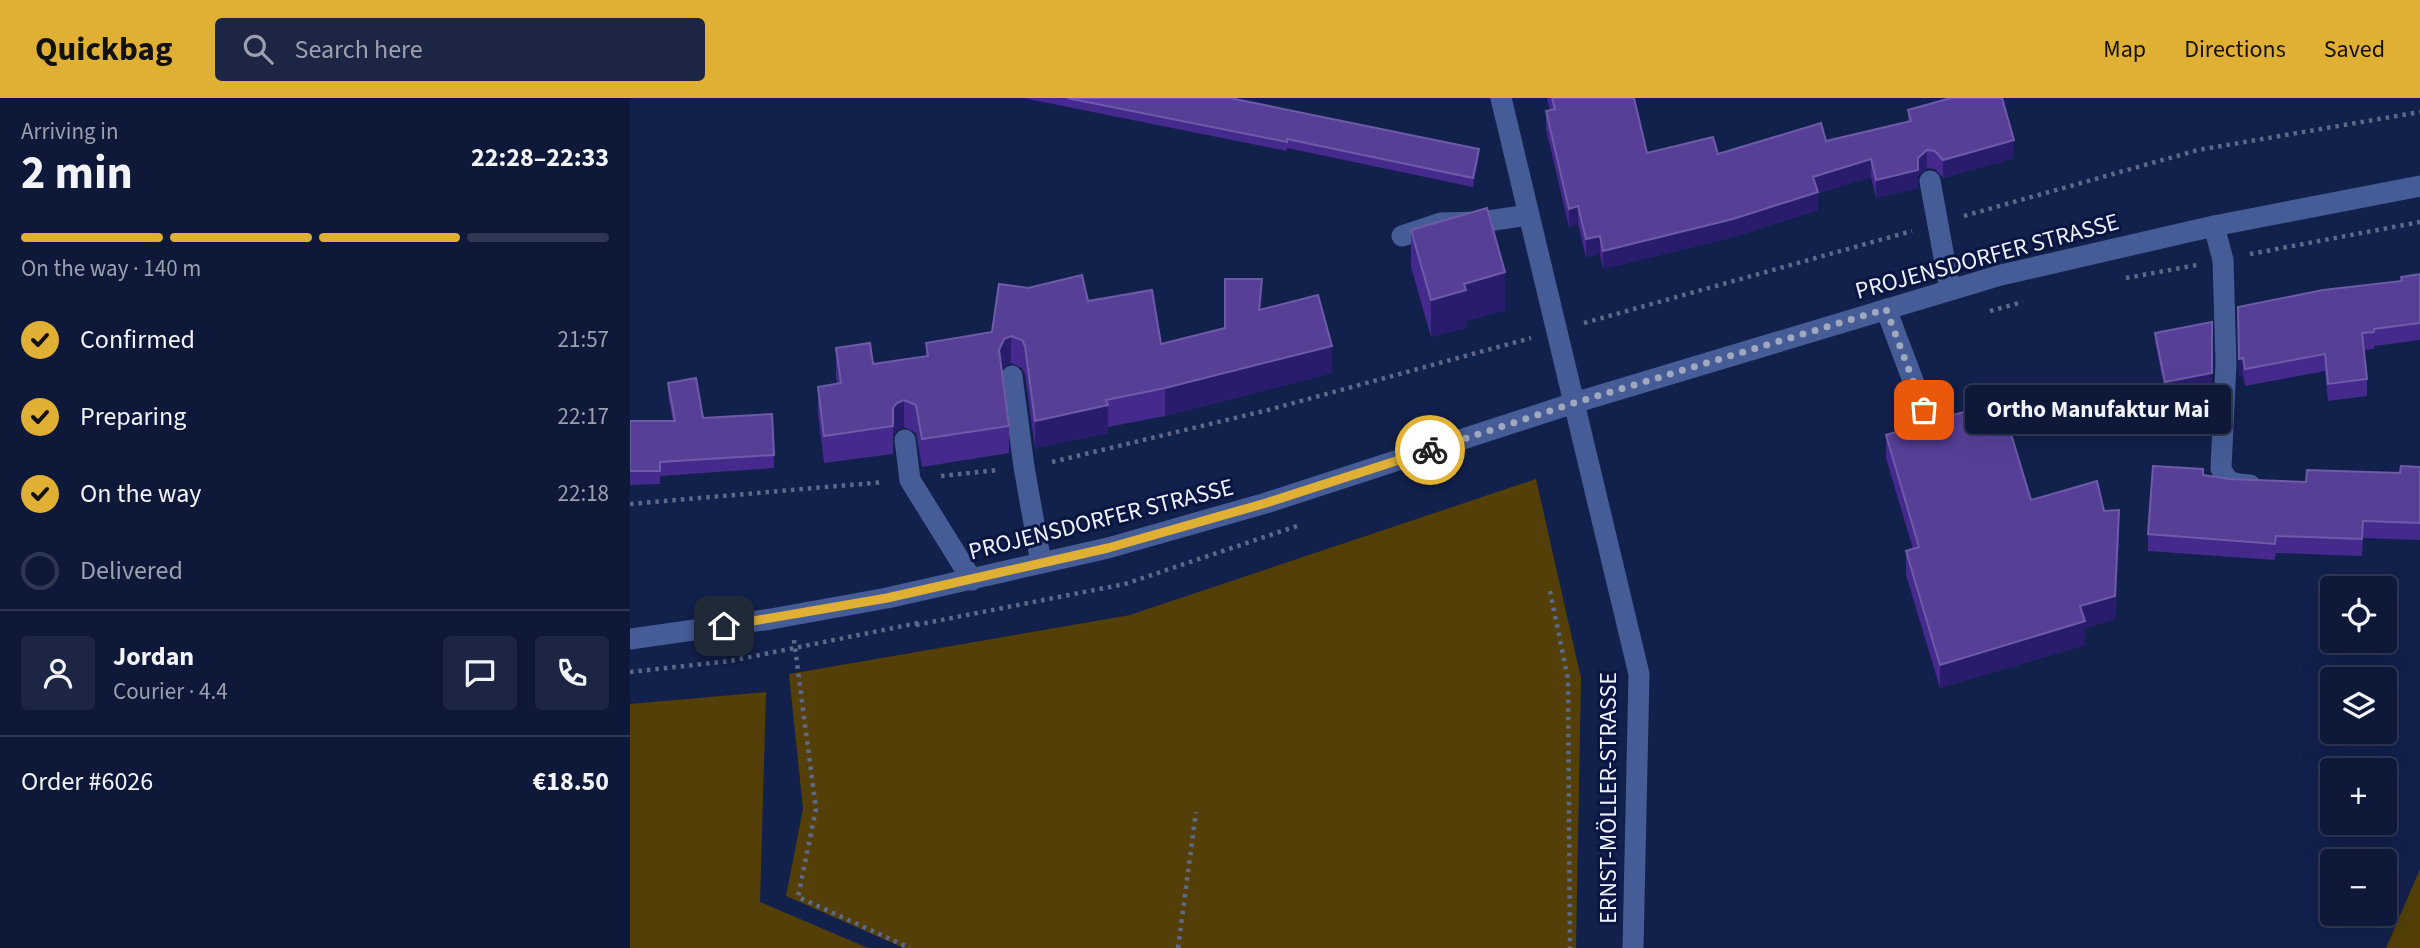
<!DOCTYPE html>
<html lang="en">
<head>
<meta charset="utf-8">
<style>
  body { margin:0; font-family:"Source Sans 3",sans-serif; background:#1c2544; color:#f1f3f6; height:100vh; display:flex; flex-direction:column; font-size:26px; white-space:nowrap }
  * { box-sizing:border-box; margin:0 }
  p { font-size:23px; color:#9ba0ae }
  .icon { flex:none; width:38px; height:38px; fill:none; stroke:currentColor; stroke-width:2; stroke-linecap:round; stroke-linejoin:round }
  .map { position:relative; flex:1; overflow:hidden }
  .drawer { display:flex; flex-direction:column; background:#0e1839; width:630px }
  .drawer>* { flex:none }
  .tools { position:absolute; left:1690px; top:478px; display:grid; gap:14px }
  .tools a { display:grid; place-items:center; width:77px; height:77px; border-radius:7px; background:#0e1839; box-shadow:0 7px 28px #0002,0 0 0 2px #2e3753; font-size:35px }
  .pin { position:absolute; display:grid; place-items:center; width:60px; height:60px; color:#fff; margin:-30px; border-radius:14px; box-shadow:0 4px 10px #0006 }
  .courier { position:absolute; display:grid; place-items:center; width:70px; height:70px; margin:-35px; border:5px solid #dfb034; border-radius:50%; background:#fff; color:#222; box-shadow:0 2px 9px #0007 }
  .bubble { position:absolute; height:49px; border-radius:7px; background:#0e1839; box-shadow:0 7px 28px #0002,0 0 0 2px #2e3753; font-size:23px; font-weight:700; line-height:49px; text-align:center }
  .overview em { font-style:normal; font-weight:700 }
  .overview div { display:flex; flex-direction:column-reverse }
  .overview { display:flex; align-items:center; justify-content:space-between; height:119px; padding:0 21px }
  h1 { font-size:46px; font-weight:700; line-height:52px }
  .bar { display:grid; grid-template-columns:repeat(4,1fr); gap:10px 7px; align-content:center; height:84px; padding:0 21px }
  .bar i { height:9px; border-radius:5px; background:#2e3753 }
  .bar .active { background:#dfb034 }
  .bar p { grid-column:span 4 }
  .line { display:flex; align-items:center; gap:18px; padding:0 21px; border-top:2px solid #2e3753 }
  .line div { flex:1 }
  .round { display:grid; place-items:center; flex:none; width:74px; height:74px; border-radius:7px; background:#1c2544 }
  ol { padding:0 21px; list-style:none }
  li { display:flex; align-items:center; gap:21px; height:77px }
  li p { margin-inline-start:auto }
  li .icon { padding:7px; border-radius:50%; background:#dfb034; color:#111; stroke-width:4 }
  li:last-child { color:#9ba0ae }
  li i { width:38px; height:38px; border:4px solid #2e3753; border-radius:50% }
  header { display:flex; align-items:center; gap:42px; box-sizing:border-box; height:98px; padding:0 35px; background:#dfb034; color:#111 }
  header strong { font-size:33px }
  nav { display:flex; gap:38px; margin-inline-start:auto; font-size:24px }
  .search { width:490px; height:63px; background:#1c2544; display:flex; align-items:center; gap:18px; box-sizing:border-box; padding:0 24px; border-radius:7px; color:#9ba0ae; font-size:26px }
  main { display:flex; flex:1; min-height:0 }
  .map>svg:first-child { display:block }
  .green { fill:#533f07 }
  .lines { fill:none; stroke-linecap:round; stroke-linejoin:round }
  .path { stroke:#5d6989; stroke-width:4.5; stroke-dasharray:3.5 5; stroke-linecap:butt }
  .minor { stroke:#455c97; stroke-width:21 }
  .wall { fill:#45298c }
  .shaded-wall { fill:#291c6d }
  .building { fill:#573f98; stroke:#6e5ba8; stroke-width:2 }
  .done { stroke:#a0a8bf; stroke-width:7; stroke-dasharray:0 12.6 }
  .route { stroke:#dfb034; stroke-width:9 }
  .labels { text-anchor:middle; stroke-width:6; stroke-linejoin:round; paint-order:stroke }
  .street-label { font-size:24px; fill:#ecf2fd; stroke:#0a1641 }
</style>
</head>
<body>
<header>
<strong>Quickbag</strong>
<div class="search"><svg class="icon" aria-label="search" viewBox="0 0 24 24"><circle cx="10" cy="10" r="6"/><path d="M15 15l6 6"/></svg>Search here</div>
<nav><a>Map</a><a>Directions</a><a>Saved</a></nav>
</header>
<main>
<section class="drawer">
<div class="overview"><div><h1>2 min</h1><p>Arriving in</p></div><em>22:28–22:33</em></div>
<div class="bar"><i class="active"></i><i class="active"></i><i class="active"></i><i></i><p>On the way · 140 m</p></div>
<ol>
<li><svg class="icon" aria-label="check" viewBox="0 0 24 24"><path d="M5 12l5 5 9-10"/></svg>Confirmed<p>21:57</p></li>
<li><svg class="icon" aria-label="check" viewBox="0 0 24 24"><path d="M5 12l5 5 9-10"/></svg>Preparing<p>22:17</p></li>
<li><svg class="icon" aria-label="check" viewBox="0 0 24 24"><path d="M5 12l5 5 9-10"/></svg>On the way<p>22:18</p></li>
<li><i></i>Delivered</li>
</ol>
<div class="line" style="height:126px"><a class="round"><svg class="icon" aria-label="person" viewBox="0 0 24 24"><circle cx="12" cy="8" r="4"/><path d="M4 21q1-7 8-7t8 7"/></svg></a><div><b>Jordan</b><p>Courier · 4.4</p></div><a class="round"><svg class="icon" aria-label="chat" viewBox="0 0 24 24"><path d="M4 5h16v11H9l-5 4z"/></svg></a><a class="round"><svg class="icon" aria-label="phone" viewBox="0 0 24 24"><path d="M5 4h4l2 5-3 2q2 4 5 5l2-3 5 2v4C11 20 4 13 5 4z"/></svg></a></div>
<div class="line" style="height:91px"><div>Order #6026</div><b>€18.50</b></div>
</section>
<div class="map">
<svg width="1790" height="850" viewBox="0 0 1790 850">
  <rect width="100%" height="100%" fill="#12204c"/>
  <!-- green -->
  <g class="green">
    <polygon points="906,381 951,580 946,850 274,850 156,798 173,711 159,576 500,517"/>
    <polygon points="136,594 130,804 238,850 0,850 0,606"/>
    <polygon points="1790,771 1790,850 1756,850"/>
  </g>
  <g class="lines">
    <!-- path -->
    <g class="path">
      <polyline points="1334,118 1568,52 1790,14"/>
      <polyline points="1620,156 1790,124"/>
      <polyline points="1496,180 1567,167"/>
      <polyline points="1360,213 1393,204"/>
      <polyline points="954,225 1282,133"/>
      <polyline points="422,364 638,312 901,240"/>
      <polyline points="311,378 368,372"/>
      <polyline points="0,406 254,384"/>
      <polyline points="920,493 938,581 940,850"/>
      <polyline points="286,527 495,486 667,428"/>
      <polyline points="164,542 186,711 168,799 280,850"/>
      <polyline points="0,574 100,563 288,525"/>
      <polyline points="548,850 566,714"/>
    </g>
    <!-- minor -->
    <g class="minor">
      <polyline points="871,0 1009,576 1003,850"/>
      <polyline points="1300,83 1320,192"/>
      <path d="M1584,128L1593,162L1596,265L1591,370C1597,386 1604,386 1620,387"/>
      <polyline points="772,138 811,125 851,124 898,117"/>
      <polyline points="1256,211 1294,312"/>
      <polyline points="382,278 394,369 411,465"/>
      <polyline points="275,342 280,382 342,482"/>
      <polyline points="0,541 141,521 257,500 478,450 636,405 944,305 1371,177 1584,128 1790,88"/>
    </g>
  </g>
  <!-- wall -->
  <g class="wall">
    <polygon points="393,0 600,0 849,60 843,89 657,50 657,53"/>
    <polygon points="917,0 1004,0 1017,55 1088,56 1196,43 1278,24 1278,12 1384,60 1313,80 1305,71 1297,70 1288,78 1288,90 1246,100 1241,79 1188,95 1188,112 1103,139 973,171 970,156 956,159 948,126 939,129 916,31 916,13 920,12"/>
    <polygon points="781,132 875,212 836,223 836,230 801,239 781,169"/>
    <polygon points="1790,176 1790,242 1744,248 1744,251 1734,252 1737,281 1737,298 1698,303 1695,273 1615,288 1613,277 1609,278 1608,209 1771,183"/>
    <polygon points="458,203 531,246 595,230 631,212 702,275 535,318 478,329 478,335 405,350 395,276 392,270 381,265 374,268 372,272 379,328 379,355 292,369 286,335 274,329 267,332 263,337 263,356 194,365 188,316 188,289 207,286 206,277 206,250 243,266 296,258 296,245 362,234"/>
    <polygon points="1525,235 1582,284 1535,293 1525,244"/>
    <polygon points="38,285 73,320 144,357 144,370 30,378 30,386 0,387 0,323 43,323 38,298"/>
    <polygon points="1256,337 1401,402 1474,413 1489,436 1485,521 1455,530 1455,547 1310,590 1276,477 1276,453 1283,451 1256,360"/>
    <polygon points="1790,369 1790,442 1733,440 1732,458 1646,455 1645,462 1518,453 1518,436 1573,377 1599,381 1676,384 1770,375"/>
  </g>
  <!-- shaded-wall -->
  <g class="shaded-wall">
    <polygon points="1384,42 1384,60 1313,80 1313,62"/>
    <polygon points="849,51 849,60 843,89 843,80"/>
    <polygon points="1297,52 1297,70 1288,78 1288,90 1246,100 1246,82 1288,60"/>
    <polygon points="1241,61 1241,79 1188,95 1188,112 1103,139 973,171 973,153 1183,79"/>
    <polygon points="948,108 948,126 939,129 939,111"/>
    <polygon points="970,138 970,156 956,159 956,141"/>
    <polygon points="875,174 875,212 836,223 836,230 801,239 801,202 834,186"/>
    <polygon points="632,181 632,208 629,240 629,212"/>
    <polygon points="381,238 381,265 374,268 369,279 369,252 374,241"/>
    <polygon points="702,248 702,275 535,318 535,290"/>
    <polygon points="1613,260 1613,277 1609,278 1609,261"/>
    <polygon points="1582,275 1582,284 1535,293 1535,284"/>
    <polygon points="274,302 274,329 267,332 263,337 263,310 267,305"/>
    <polygon points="478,307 478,335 405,350 405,323"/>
    <polygon points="1489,412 1485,521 1455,530 1455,547 1310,590 1310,567 1450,508"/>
  </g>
  <!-- building -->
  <g class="building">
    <polygon points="437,0 600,0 849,51 843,80 657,41 657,44"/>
    <polygon points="922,0 1004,0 1017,55 1083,39 1088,56 1191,25 1196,43 1281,23 1278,12 1321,0 1372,0 1384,42 1313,62 1305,53 1297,52 1288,60 1288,72 1246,82 1241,61 1183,79 1188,94 1103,121 973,153 970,138 956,141 948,108 939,111 916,13 925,11"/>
    <polygon points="857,110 875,174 834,186 836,192 801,202 781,132"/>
    <polygon points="1790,176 1790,225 1744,231 1744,234 1732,235 1737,281 1698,286 1695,256 1615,271 1613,260 1609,261 1608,209 1693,192 1772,183 1771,179"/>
    <polygon points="452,177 458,203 522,192 531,246 595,230 595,181 632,181 629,212 688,197 702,248 535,290 476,302 478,307 405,323 395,248 392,242 381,238 374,241 369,252 379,328 292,341 286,307 274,302 267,305 263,310 263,328 194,338 188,289 211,285 206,250 240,245 243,266 298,258 296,245 362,234 369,186 398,190"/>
    <polygon points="1582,224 1582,275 1535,284 1525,235"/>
    <polygon points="66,280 73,320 142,316 144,357 30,364 30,373 0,373 0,323 45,323 38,285"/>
    <polygon points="1371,303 1401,402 1467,383 1474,413 1489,412 1485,498 1450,508 1455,523 1310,567 1276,453 1289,449 1256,337"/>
    <polygon points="1523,368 1573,371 1573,377 1599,381 1676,384 1677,372 1770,375 1771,368 1790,369 1790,425 1733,423 1732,441 1646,438 1645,446 1518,436"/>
  </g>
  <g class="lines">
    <!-- done -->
    <polyline class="done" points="800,352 944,305 1256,211 1294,312"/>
    <!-- route -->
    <polyline class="route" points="94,528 257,500 478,450 636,405 800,352"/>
  </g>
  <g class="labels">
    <!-- street labels -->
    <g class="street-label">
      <text transform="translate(1357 158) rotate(-15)" y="8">PROJENSDORFER STRASSE</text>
      <text transform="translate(471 421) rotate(-14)" y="8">PROJENSDORFER STRASSE</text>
      <text transform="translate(978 700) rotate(-90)" y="8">ERNST-MÖLLER-STRASSE</text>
    </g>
  </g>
</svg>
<div class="tools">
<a><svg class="icon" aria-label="locate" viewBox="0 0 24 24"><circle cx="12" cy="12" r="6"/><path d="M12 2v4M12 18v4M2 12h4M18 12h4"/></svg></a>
<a><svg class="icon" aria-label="layers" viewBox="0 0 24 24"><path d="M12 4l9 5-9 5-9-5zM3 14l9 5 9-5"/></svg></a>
<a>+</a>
<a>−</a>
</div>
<div class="pin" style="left:1294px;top:312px;background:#ea580c"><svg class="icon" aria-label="bag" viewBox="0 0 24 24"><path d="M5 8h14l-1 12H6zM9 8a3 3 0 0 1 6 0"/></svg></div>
<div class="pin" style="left:94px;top:528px;background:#1f2937"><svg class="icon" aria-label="home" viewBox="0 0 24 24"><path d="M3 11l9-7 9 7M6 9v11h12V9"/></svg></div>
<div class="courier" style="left:800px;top:352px"><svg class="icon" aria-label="bike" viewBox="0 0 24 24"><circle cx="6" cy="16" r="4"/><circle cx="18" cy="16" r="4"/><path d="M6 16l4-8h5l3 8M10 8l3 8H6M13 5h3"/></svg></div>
<div class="bubble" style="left:1335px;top:287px;width:266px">Ortho Manufaktur Mai</div>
</div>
</main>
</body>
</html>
